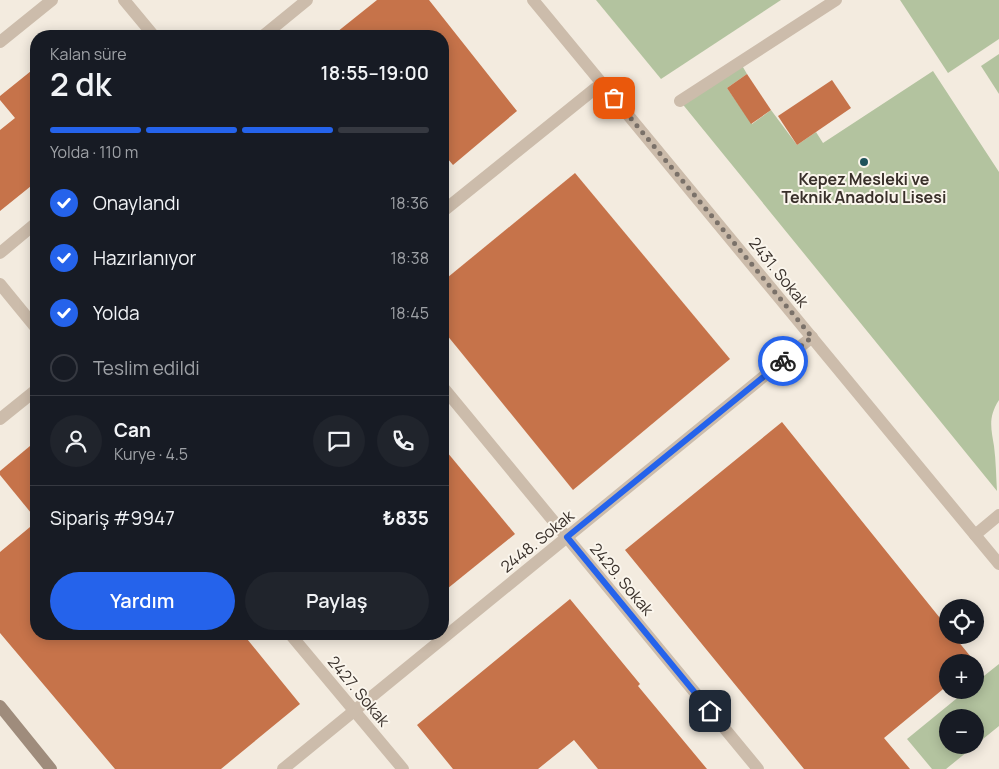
<!DOCTYPE html>
<html lang="tr">
<head>
<meta charset="utf-8">
<style>
  body { margin:0; font-family:Manrope,sans-serif; background:#20242c; color:#f1f3f6; height:100vh; display:flex; flex-direction:column; font-size:19px; white-space:nowrap }
  * { box-sizing:border-box; margin:0 }
  p { font-size:16px; color:#9ea1a6 }
  .icon { flex:none; width:28px; height:28px; fill:none; stroke:currentColor; stroke-width:2; stroke-linecap:round; stroke-linejoin:round }
  .map { position:relative; flex:1; overflow:hidden }
  .sheet { position:absolute; left:30px; top:30px; width:419px; height:610px; display:flex; flex-direction:column; background:#171b24; border-radius:20px; box-shadow:0 2px 12px #0003 }
  .sheet>* { flex:none }
  .buttons { position:absolute; left:939px; top:599px; display:grid; gap:10px }
  .buttons a { display:grid; place-items:center; width:45px; height:45px; border-radius:50%; background:#171b24; box-shadow:0 2px 12px #0003; font-size:25px }
  .pin { position:absolute; display:grid; place-items:center; width:42px; height:42px; color:#fff; margin:-21px; border-radius:10px; box-shadow:0 2px 8px #0006 }
  .courier { position:absolute; display:grid; place-items:center; width:50px; height:50px; margin:-25px; border:4px solid #2563eb; border-radius:50%; background:#fff; color:#222; box-shadow:0 1px 6px #0007 }
  .summary em { font-style:normal; font-weight:600 }
  .summary div { display:flex; flex-direction:column-reverse }
  .summary { display:flex; align-items:center; justify-content:space-between; height:85px; padding:0 20px }
  h1 { font-size:32px; font-weight:600; line-height:38px }
  .bar { display:grid; grid-template-columns:repeat(4,1fr); gap:8px 5px; align-content:center; height:60px; padding:0 20px }
  .bar i { height:6px; border-radius:4px; background:#363941 }
  .bar .current { background:#2563eb }
  .bar p { grid-column:span 4 }
  .line { display:flex; align-items:center; gap:12px; padding:0 20px; border-top:1px solid #363941 }
  .line div { flex:1 }
  .round { display:grid; place-items:center; flex:none; width:52px; height:52px; border-radius:26px; background:#20242c }
  ol { padding:0 20px; list-style:none }
  li { display:flex; align-items:center; gap:15px; height:55px }
  li p { margin-inline-start:auto }
  li .icon { padding:5px; border-radius:50%; background:#2563eb; color:#fff; stroke-width:4 }
  li:last-child { color:#9ea1a6 }
  li i { width:28px; height:28px; border:2px solid #363941; border-radius:50% }
  .action { display:flex; gap:10px; margin-top:auto; padding:10px 20px }
  .action a { flex:1; height:58px; border-radius:30px; background:#2563eb; color:#fff; font-size:20px; font-weight:600; line-height:58px; text-align:center }
  .action a+a { background:#20242c; color:#f1f3f6 }
  .map>svg:first-child { display:block }
  .green { fill:#b3c39f; fill-rule:evenodd }
  .building { fill:#c6734a }
  .lines { fill:none; stroke-linecap:round; stroke-linejoin:round }
  .lane { stroke:#ccbcab; stroke-width:12 }
  .street { stroke:#ccbcab; stroke-width:12 }
  .secondary { stroke:#9f8c7c; stroke-width:12 }
  .done { stroke:#7a7169; stroke-width:5; stroke-dasharray:0 9 }
  .route { stroke:#2563eb; stroke-width:6 }
  .poi-dot { fill:#1f525b; stroke:#faf5ec; stroke-width:2 }
  .labels { text-anchor:middle; stroke-width:4; stroke-linejoin:round; paint-order:stroke }
  .poi-label { font-size:16px; font-weight:bold; fill:#39302a; stroke:#faf5ec }
  .street-label { font-size:16px; fill:#39302a; stroke:#faf5ec }
</style>
</head>
<body>
<div class="map">
<svg width="999" height="769" viewBox="0 0 999 769">
  <rect width="100%" height="100%" fill="#f3ebdf"/>
  <!-- green -->
  <g class="green">
    <polygon points="596,0 781,0 661,79"/>
    <polygon points="900,0 999,0 999,39 948,73"/>
    <polygon points="999,54 999,94 981,66"/>
    <path d="M740,62L747,74L727,88L752,124L771,110L797,145L816,132L823,143L933,71L999,172V400C988,417 991,428 994,446C996,461 996,476 997,491L680,101Z"/>
    <path d="M999,664V726L946,769H932L907,739L967,690H975V683ZM948,718H975V745H948Z"/>
  </g>
  <!-- building -->
  <g class="building">
    <polygon points="377,0 429,0 517,111 453,165 442,152 442,36 332,36"/>
    <polygon points="36,67 36,182 0,211 0,130 15,118 0,100 0,96"/>
    <polygon points="747,74 771,110 751,124 727,88"/>
    <polygon points="832,80 851,108 797,145 778,116"/>
    <polygon points="575,173 730,359 573,490 442,329 442,282"/>
    <polygon points="782,422 948,628 948,635 953,635 975,662 948,662 948,685 884,738 910,769 804,769 625,550"/>
    <polygon points="36,441 36,519 0,475 0,471"/>
    <polygon points="442,446 515,534 442,593"/>
    <polygon points="36,522 36,634 243,634 300,704 221,769 115,769 0,633 0,552"/>
    <polygon points="570,599 640,684 638,686 707,769 598,769 574,740 538,769 453,769 417,725"/>
  </g>
  <g class="lines">
    <!-- lane -->
    <g class="lane">
      <polyline points="680,101 836,0"/>
      <polyline points="975,535 999,515"/>
    </g>
    <!-- street -->
    <g class="street">
      <polyline points="124,0 154,36"/>
      <polyline points="533,0 999,564"/>
      <polyline points="263,36 307,0"/>
      <polyline points="0,42 52,0"/>
      <polyline points="442,212 602,83"/>
      <polyline points="0,253 36,223"/>
      <polyline points="0,284 36,328"/>
      <polyline points="442,386 758,769"/>
      <polyline points="0,419 36,390"/>
      <polyline points="290,634 403,769"/>
      <polyline points="283,769 812,337"/>
    </g>
    <!-- secondary -->
    <polyline class="secondary" points="0,706 51,769"/>
  </g>
  <g class="lines">
    <!-- done -->
    <polyline class="done" points="614,98 812,337 783,361"/>
    <!-- route -->
    <polyline class="route" points="710,711 567,537 783,361"/>
  </g>
  <!-- markers -->
  <circle class="poi-dot" cx="864" cy="162" r="5"/>
  <g class="labels">
    <!-- poi labels -->
    <g class="poi-label">
      <text x="864" y="185">Kepez Mesleki ve<tspan x="864" dy="18">Teknik Anadolu Lisesi</tspan></text>
    </g>
    <!-- street labels -->
    <g class="street-label">
      <text transform="translate(779 272) rotate(51)" y="6">2431. Sokak</text>
      <text transform="translate(537 541) rotate(-39)" y="6">2448. Sokak</text>
      <text transform="translate(622 579) rotate(50)" y="6">2429. Sokak</text>
      <text transform="translate(359 691) rotate(50)" y="6">2427. Sokak</text>
    </g>
  </g>
</svg>
<div class="buttons">
<a><svg class="icon" aria-label="locate" viewBox="0 0 24 24"><circle cx="12" cy="12" r="6"/><path d="M12 2v4M12 18v4M2 12h4M18 12h4"/></svg></a>
<a>+</a>
<a>−</a>
</div>
<div class="pin" style="left:614px;top:98px;background:#ea580c"><svg class="icon" aria-label="bag" viewBox="0 0 24 24"><path d="M5 8h14l-1 12H6zM9 8a3 3 0 0 1 6 0"/></svg></div>
<div class="pin" style="left:710px;top:711px;background:#1f2937"><svg class="icon" aria-label="home" viewBox="0 0 24 24"><path d="M3 11l9-7 9 7M6 9v11h12V9"/></svg></div>
<div class="courier" style="left:783px;top:361px"><svg class="icon" aria-label="bike" viewBox="0 0 24 24"><circle cx="6" cy="16" r="4"/><circle cx="18" cy="16" r="4"/><path d="M6 16l4-8h5l3 8M10 8l3 8H6M13 5h3"/></svg></div>
<section class="sheet">
<div class="summary"><div><h1>2 dk</h1><p>Kalan süre</p></div><em>18:55–19:00</em></div>
<div class="bar"><i class="current"></i><i class="current"></i><i class="current"></i><i></i><p>Yolda · 110 m</p></div>
<ol>
<li><svg class="icon" aria-label="check" viewBox="0 0 24 24"><path d="M5 12l5 5 9-10"/></svg>Onaylandı<p>18:36</p></li>
<li><svg class="icon" aria-label="check" viewBox="0 0 24 24"><path d="M5 12l5 5 9-10"/></svg>Hazırlanıyor<p>18:38</p></li>
<li><svg class="icon" aria-label="check" viewBox="0 0 24 24"><path d="M5 12l5 5 9-10"/></svg>Yolda<p>18:45</p></li>
<li><i></i>Teslim edildi</li>
</ol>
<div class="line" style="height:90px"><a class="round"><svg class="icon" aria-label="person" viewBox="0 0 24 24"><circle cx="12" cy="8" r="4"/><path d="M4 21q1-7 8-7t8 7"/></svg></a><div><b>Can</b><p>Kurye · 4.5</p></div><a class="round"><svg class="icon" aria-label="chat" viewBox="0 0 24 24"><path d="M4 5h16v11H9l-5 4z"/></svg></a><a class="round"><svg class="icon" aria-label="phone" viewBox="0 0 24 24"><path d="M5 4h4l2 5-3 2q2 4 5 5l2-3 5 2v4C11 20 4 13 5 4z"/></svg></a></div>
<div class="line" style="height:65px"><div>Sipariş #9947</div><b>₺835</b></div>
<div class="action"><a>Yardım</a><a>Paylaş</a></div>
</section>
</div>
</body>
</html>
